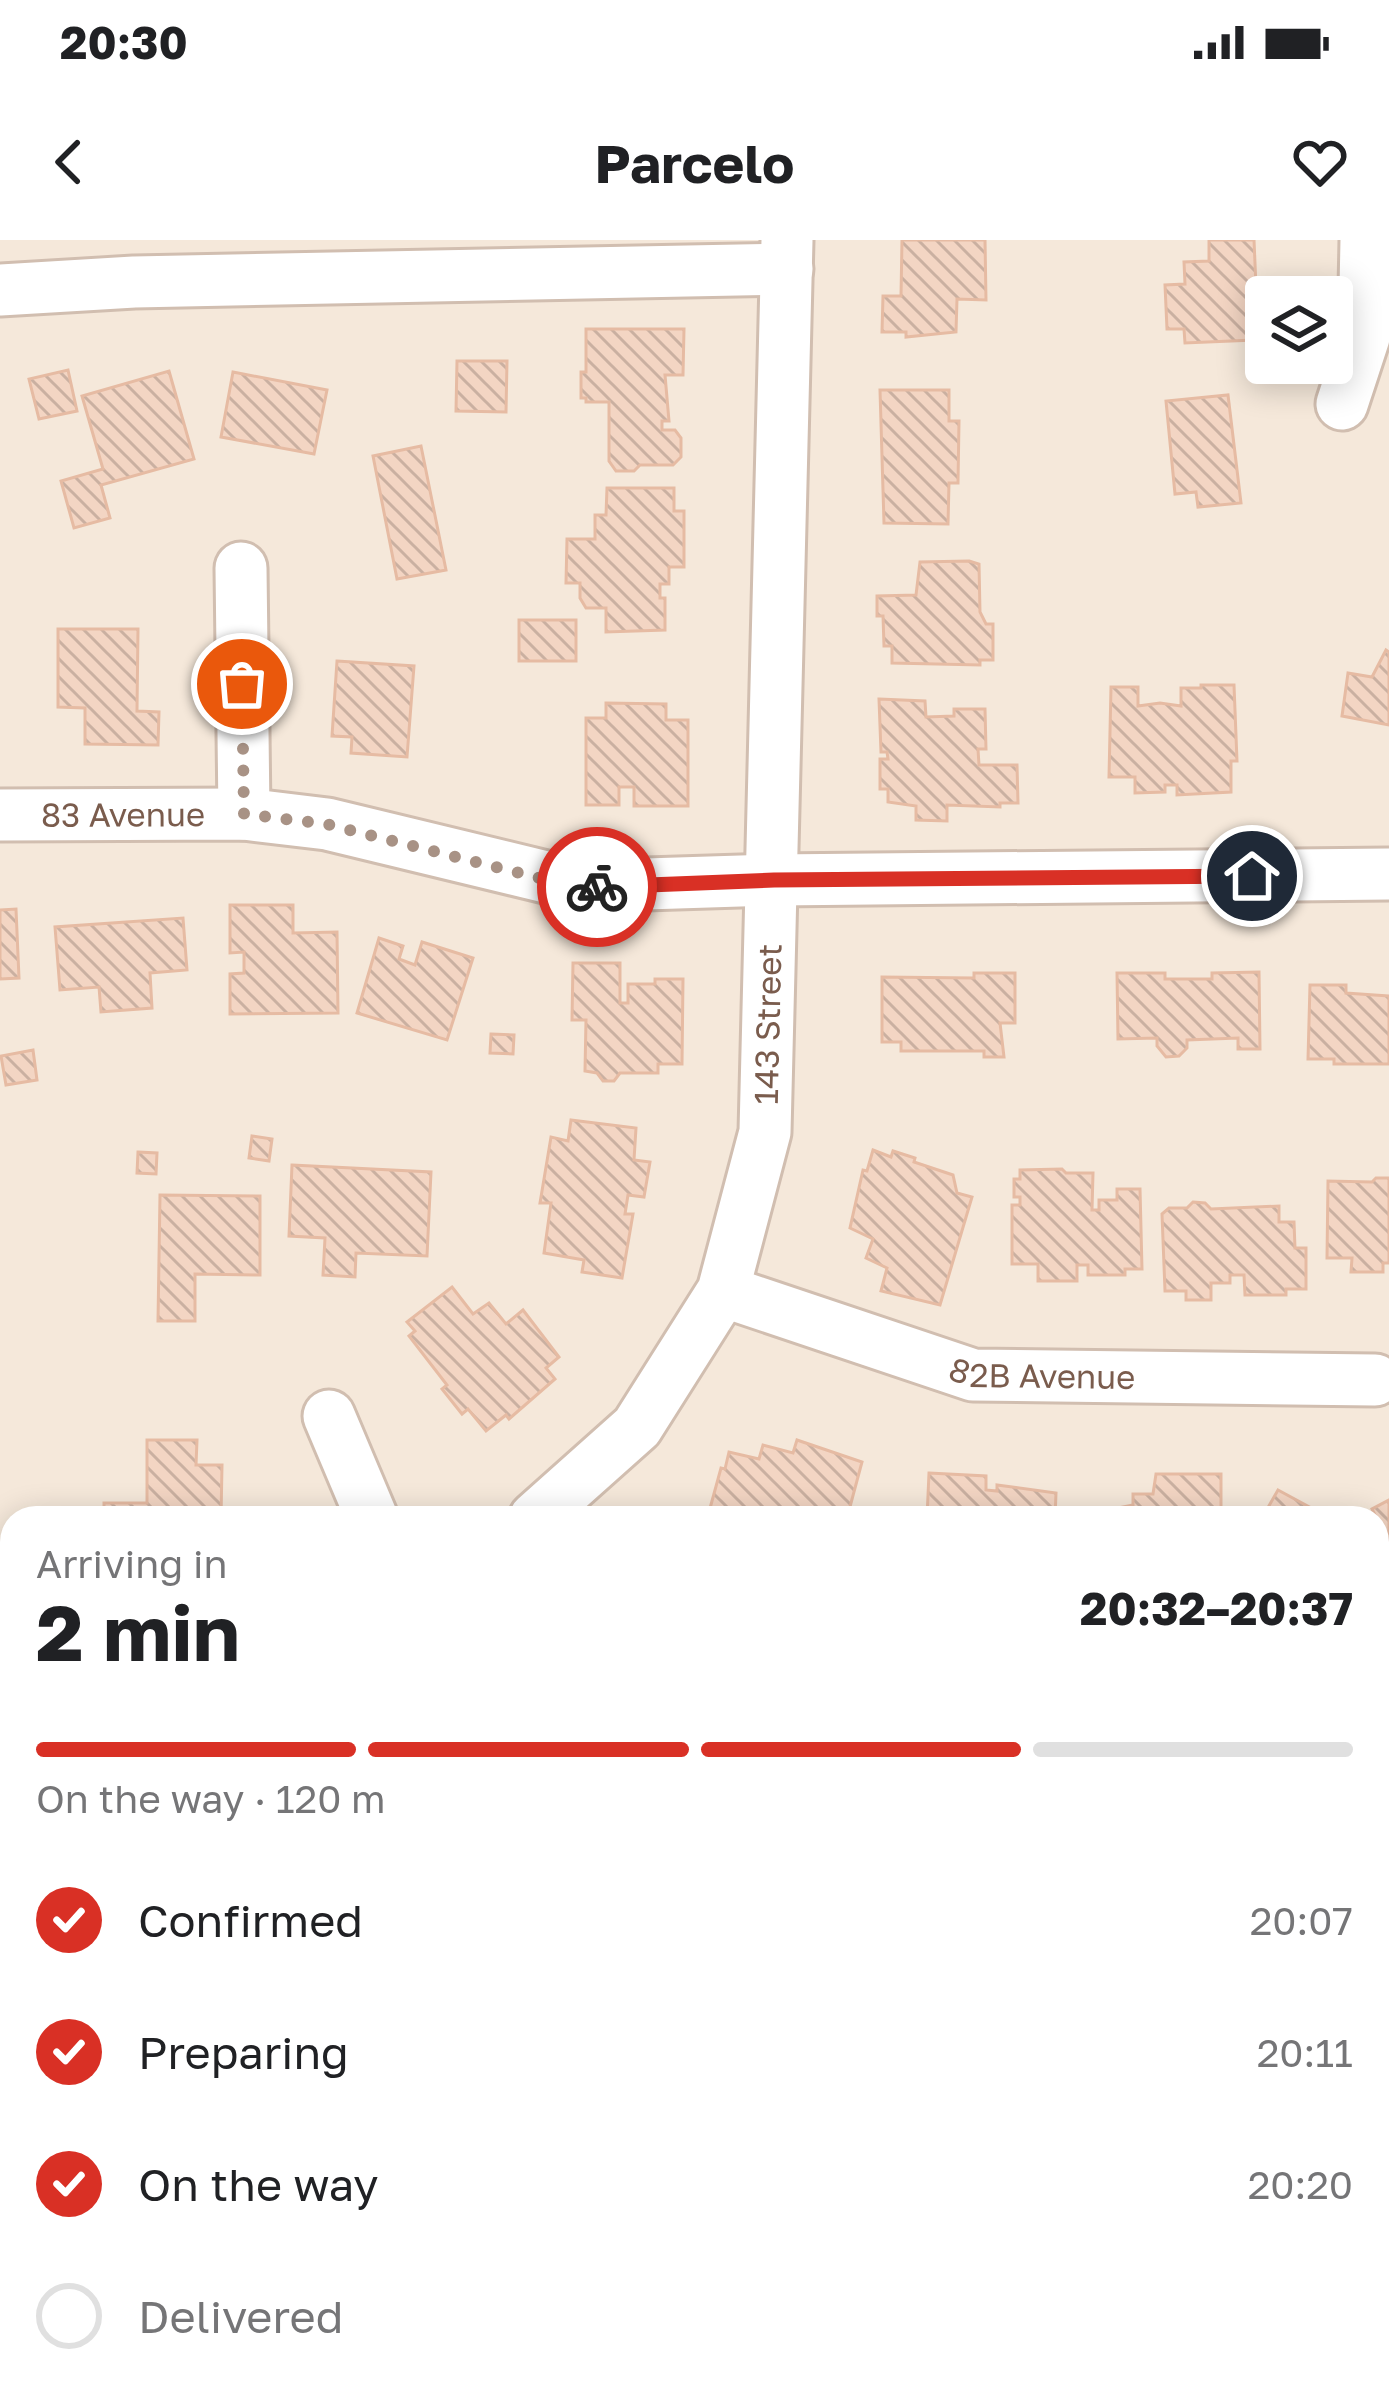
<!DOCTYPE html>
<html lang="en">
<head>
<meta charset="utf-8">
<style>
  body { margin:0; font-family:"Golos Text",sans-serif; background:#f2f2f2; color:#202124; height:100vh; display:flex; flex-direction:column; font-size:45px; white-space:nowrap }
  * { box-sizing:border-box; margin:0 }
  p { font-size:39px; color:#757577 }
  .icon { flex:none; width:66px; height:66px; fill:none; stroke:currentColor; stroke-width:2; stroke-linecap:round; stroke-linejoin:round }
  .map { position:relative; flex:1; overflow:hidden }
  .panel { position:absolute; left:0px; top:1266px; width:1389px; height:903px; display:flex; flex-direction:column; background:#fff; border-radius:36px 36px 0 0; box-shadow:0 6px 30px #0003 }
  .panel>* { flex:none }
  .buttons { position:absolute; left:1245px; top:36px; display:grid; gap:24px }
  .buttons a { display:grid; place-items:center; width:108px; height:108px; border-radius:12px; background:#fff; box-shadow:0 6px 30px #0003; font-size:60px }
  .pin { position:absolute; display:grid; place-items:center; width:102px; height:102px; color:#fff; margin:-51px; border:6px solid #fff; border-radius:50%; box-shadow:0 3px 12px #0007 }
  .courier { position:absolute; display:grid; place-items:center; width:120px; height:120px; margin:-60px; border:9px solid #d93025; border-radius:50%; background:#fff; color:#222; box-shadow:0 3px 15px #0007 }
  .head em { font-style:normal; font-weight:700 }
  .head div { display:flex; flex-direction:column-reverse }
  .head { display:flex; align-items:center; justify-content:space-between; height:204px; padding:0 36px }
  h1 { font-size:78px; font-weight:700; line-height:90px }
  .bar { display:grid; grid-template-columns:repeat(4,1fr); gap:18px 12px; align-content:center; height:144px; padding:0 36px }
  .bar i { height:15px; border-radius:9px; background:#e0e0e0 }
  .bar .on { background:#d93025 }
  .bar p { grid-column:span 4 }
  ol { padding:0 36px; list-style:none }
  li { display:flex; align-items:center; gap:36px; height:132px }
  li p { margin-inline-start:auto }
  li .icon { padding:12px; border-radius:50%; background:#d93025; color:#fff; stroke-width:4 }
  li:last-child { color:#757577 }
  li i { width:66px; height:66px; border:6px solid #e0e0e0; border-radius:50% }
  .status { display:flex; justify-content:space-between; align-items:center; height:84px; padding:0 60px; background:#fff; direction:ltr }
  .status svg { height:33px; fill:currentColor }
  header { display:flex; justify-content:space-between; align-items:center; height:156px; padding:0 36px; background:#fff; font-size:54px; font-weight:700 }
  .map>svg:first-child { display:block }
  .residential { fill:#f5e8da; fill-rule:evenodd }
  .grass { fill:#d8ecc9 }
  .park { fill:url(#park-dots) }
  .building { fill:url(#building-back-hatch); stroke:#e6bba3; stroke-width:3 }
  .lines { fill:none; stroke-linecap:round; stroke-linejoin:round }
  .minor-casing { stroke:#d1beb0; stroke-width:57 }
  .minor { stroke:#fff; stroke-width:51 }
  .done { stroke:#a89285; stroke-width:12; stroke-dasharray:0 21.6 }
  .route { stroke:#d93025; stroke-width:15 }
  .labels { text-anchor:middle; stroke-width:9; stroke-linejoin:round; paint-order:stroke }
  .street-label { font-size:33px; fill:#7a5c4d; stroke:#fffaf3 }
</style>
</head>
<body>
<div class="status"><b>20:30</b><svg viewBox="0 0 49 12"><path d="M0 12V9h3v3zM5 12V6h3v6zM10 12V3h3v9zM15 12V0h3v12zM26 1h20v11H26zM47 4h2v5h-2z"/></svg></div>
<header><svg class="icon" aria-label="back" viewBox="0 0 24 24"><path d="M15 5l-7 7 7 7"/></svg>Parcelo<svg class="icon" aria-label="heart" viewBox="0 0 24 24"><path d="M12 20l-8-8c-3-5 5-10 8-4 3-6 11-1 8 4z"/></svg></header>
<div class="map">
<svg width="1389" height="2168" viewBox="0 0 1389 2168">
  <defs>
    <pattern id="park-dots" width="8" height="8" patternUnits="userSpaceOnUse" patternTransform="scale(3)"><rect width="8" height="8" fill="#d8ecc9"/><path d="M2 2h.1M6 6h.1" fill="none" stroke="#b4c2a5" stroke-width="1.8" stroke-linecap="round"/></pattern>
    <pattern id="building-back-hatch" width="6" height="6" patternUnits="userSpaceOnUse" patternTransform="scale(3)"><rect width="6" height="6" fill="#f3d5c3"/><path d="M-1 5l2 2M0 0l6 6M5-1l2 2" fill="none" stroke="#cab0a1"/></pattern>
  </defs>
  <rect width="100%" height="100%" fill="#fdf6ec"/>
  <!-- residential -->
  <path class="residential" d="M0,0H1389V2168H820L819,2157H1377V1278H12V1725L0,1719ZM1266,57H1332V123H1266Z"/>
  <!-- grass -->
  <polygon class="grass" points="0,1988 12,1988 12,2157 789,2157 790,2168 0,2168"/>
  <!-- park -->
  <polygon class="park" points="0,1732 12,1738 12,1973 0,1973"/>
  <!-- building -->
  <g class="building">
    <polygon points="902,0 985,0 986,60 957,59 956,92 906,97 906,92 882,92 883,56 901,56"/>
    <polygon points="1209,0 1254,0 1257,70 1254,100 1185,103 1184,89 1167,89 1165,45 1185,44 1184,22 1209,21"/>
    <polygon points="586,89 684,89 683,135 665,135 669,181 662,181 662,190 675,190 681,198 681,217 673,225 640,225 634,231 616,231 609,221 609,162 586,162 586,158 581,158 581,132 586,132"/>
    <polygon points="457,121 507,121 506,172 456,171"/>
    <polygon points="68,130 77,171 39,179 29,139"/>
    <polygon points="169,131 194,219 101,245 110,278 74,288 61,241 103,229 82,156"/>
    <polygon points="233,132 327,150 314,214 221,197"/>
    <polygon points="880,150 949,150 949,181 959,181 958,243 949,243 948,284 884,283"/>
    <polygon points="1228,155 1241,263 1198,267 1196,252 1175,254 1166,161"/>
    <polygon points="421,206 446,330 397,339 373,216"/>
    <polygon points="607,248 674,248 674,271 684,271 684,327 669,327 669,344 660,344 660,358 665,358 665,390 606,392 606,368 586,368 580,358 580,343 566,343 567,299 595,299 595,275 606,275"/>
    <polygon points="969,321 979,324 980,372 986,384 993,384 993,420 980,420 980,425 892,423 892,406 884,406 883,376 877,376 877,356 916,355 920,322"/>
    <rect x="519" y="380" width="57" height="41"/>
    <polygon points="58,389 138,389 137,471 159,472 158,505 85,504 85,468 58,467"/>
    <polygon points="1386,410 1389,412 1389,485 1342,476 1348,433 1372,437"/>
    <polygon points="337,421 414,426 407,517 351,513 352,497 332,496"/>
    <polygon points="1201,445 1234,445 1237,521 1231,521 1231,552 1177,555 1177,545 1165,545 1165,552 1135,553 1135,537 1109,537 1111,447 1138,447 1138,466 1160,463 1181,466 1181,448 1201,448"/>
    <polygon points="879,459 925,461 926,477 954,476 954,469 985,469 986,509 978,509 979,525 1017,525 1018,563 1000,563 1000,567 947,565 947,581 916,580 916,566 888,562 888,549 880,549 880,519 888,519 887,512 881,512"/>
    <polygon points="606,463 666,464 666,480 688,480 688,566 634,566 634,547 619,547 619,565 586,565 586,478 606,478"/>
    <polygon points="230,665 293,665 293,693 337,692 338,773 230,774 230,734 244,733 244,712 230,713"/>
    <polygon points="16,669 19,738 0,739 0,670"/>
    <polygon points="183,678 187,730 150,733 152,768 101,772 99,747 60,750 55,687"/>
    <polygon points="379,698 403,706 399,719 415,725 422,702 473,718 447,800 357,773"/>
    <polygon points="573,723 620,723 620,763 628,763 628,744 655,744 655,739 683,739 682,824 658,824 658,833 620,833 614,841 603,841 597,833 585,831 586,780 572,780"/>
    <polygon points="1259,732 1260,809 1238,809 1238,798 1187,800 1187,808 1179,816 1166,817 1157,806 1157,798 1118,799 1117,733 1165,733 1165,739 1212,739 1212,733"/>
    <polygon points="974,733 1015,733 1015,783 1000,783 1004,817 984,817 984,811 901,811 901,802 882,802 882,737 974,738"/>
    <polygon points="1310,745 1346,745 1346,753 1389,756 1389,824 1334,824 1334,819 1308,819"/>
    <polygon points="491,794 514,795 513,814 490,813"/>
    <polygon points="33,810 37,840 6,845 1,816"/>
    <polygon points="571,880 636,888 634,920 650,922 644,957 628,955 625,974 633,974 622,1038 582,1032 584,1020 544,1013 551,963 540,963 551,897 568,901"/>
    <polygon points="252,896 272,899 269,921 249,918"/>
    <polygon points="873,910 891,917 893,911 915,918 914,922 953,935 957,953 972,957 940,1065 881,1051 887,1028 866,1018 873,999 850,988 863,930 867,931"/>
    <polygon points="138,912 157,913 156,934 137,933"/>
    <polygon points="292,925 431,932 427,1016 356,1013 355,1037 323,1035 325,998 289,996"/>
    <polygon points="1062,929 1066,933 1093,933 1092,970 1099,970 1099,960 1117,960 1117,949 1140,949 1142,1029 1125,1029 1125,1035 1088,1035 1088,1025 1077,1025 1077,1041 1038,1041 1038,1024 1012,1024 1012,965 1020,965 1020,957 1014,957 1014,939 1020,939 1020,930"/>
    <polygon points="1376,938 1389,938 1389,1023 1383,1023 1383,1032 1351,1032 1352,1018 1327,1018 1328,941 1372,942"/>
    <polygon points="160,955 260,956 260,1035 195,1034 195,1081 158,1081"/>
    <polygon points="1193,962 1205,963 1211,969 1279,966 1279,982 1294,982 1295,1008 1306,1008 1306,1049 1286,1049 1286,1055 1245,1055 1244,1035 1230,1035 1230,1043 1211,1043 1211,1060 1186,1060 1186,1051 1165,1051 1162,974 1169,968 1187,968"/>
    <polygon points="452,1047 473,1074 489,1063 506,1084 523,1070 559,1117 546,1128 555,1139 509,1179 506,1175 486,1191 468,1169 462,1174 442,1149 447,1145 409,1096 415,1091 407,1082"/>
    <polygon points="147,1200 197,1200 196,1225 222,1225 221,1278 104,1278 104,1263 147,1263"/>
    <polygon points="797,1200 862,1222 847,1278 720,1278 721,1275 709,1272 721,1228 725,1229 729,1212 759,1219 763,1205 793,1213"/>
    <polygon points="929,1233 986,1236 986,1250 997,1251 997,1245 1056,1253 1055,1278 927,1278"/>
    <polygon points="1156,1234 1221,1234 1221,1278 1113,1278 1113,1269 1133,1265 1133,1254 1153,1254"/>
    <polygon points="1278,1250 1313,1269 1308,1275 1313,1278 1262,1278"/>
    <polygon points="1389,1260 1389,1337 1377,1344 1377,1278 1369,1278 1375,1275 1372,1269"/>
    <rect x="1377" y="1767" width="12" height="53"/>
    <rect x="1377" y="1964" width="12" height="110"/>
    <polygon points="1191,2157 1231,2157 1249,2163 1249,2168 1190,2168"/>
  </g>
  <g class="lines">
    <defs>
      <g id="minor">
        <polyline points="0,50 134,42 787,29"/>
        <polyline points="1342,164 1364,97 1366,0"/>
        <polyline points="241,328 244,574"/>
        <path id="s1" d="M0,575L244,574L327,584L583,646L774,640L1389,634"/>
        <path id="s2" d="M723,1051L973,1135L1375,1140"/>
        <polyline points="329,1176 372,1278"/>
        <path id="s3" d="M535,1278L637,1187L723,1051L765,892L787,0"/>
        <polyline points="0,1390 12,1393"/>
        <polyline points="1377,1659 1389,1659"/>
      </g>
    </defs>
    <!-- minor casing -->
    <use href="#minor" class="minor-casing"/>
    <!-- minor -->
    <use href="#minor" class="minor"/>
  </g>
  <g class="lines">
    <!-- done -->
    <polyline class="done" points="242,444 244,574 326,584 555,642 597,647"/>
    <!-- route -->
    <polyline class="route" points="597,647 774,640 1252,636"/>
  </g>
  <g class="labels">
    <!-- street labels -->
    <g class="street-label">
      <text dy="12" stroke="none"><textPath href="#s1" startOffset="123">83 Avenue</textPath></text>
      <text dy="12" stroke="none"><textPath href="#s3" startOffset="570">143 Street</textPath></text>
      <text dy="12" stroke="none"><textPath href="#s2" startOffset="333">82B Avenue</textPath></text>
    </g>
  </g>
</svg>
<div class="buttons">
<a><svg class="icon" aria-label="layers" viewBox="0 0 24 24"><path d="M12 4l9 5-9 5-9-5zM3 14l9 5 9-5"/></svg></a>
</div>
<div class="pin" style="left:242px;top:444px;background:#ea580c"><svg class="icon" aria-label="bag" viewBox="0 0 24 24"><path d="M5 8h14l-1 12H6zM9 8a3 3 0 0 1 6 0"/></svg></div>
<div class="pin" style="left:1252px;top:636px;background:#1f2937"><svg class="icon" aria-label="home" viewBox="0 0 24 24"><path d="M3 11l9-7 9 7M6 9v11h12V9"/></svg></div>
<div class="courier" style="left:597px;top:647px"><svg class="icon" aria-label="bike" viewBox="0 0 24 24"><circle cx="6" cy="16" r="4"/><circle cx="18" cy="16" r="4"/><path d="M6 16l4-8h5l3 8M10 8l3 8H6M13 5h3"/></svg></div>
<section class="panel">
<div class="head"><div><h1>2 min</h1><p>Arriving in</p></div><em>20:32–20:37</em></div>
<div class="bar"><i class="on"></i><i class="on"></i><i class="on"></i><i></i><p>On the way · 120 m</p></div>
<ol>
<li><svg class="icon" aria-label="check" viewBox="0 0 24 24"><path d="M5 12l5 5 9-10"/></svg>Confirmed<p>20:07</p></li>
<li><svg class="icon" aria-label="check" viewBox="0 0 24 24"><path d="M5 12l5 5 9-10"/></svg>Preparing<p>20:11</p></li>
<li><svg class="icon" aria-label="check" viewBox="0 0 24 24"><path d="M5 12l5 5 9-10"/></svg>On the way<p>20:20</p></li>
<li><i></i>Delivered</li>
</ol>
</section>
</div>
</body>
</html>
